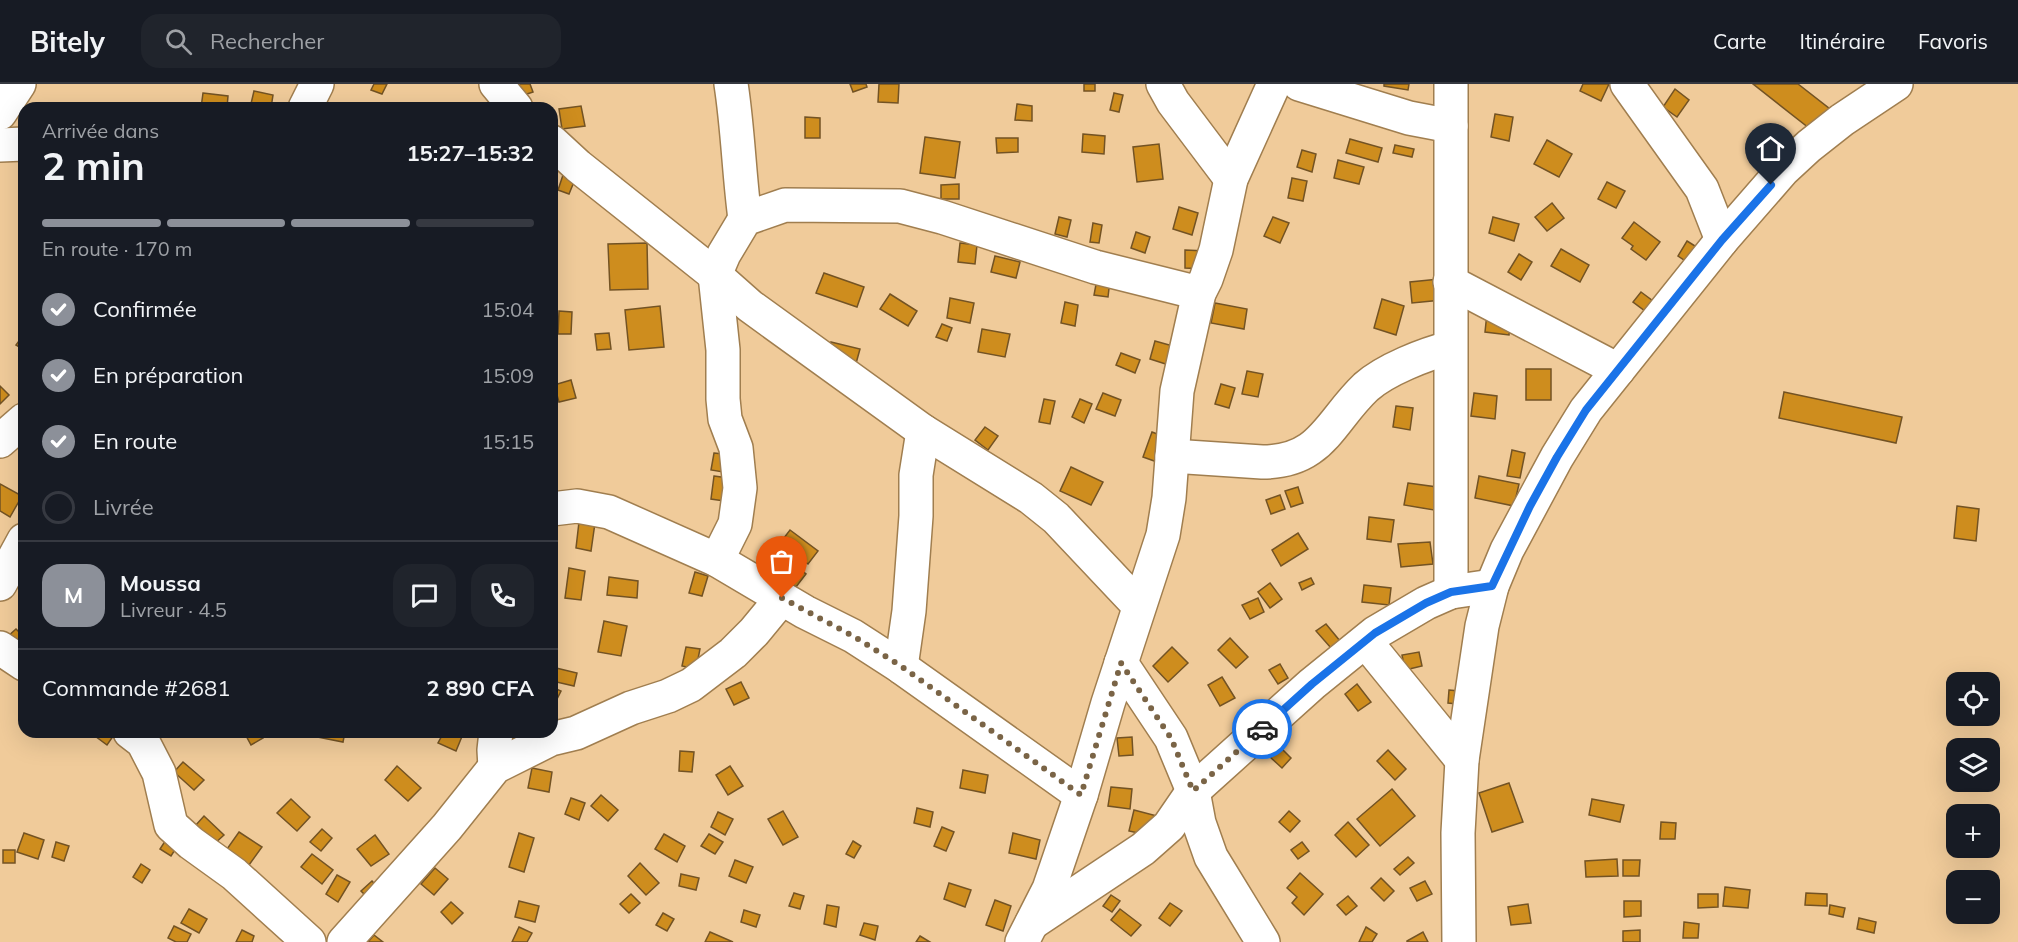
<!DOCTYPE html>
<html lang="fr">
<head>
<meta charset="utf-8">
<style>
  body { margin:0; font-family:Mulish,sans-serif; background:#20242c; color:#f1f3f6; height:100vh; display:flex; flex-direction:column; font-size:22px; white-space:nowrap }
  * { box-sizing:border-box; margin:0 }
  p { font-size:20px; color:#9ea1a6 }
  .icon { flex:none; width:33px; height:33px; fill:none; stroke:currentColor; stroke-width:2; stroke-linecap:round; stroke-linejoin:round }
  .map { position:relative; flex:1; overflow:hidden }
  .drawer { position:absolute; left:18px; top:18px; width:540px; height:636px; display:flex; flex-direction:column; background:#171b24; border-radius:18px; box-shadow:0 6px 24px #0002 }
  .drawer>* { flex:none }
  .controls { position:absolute; left:1946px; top:588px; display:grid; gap:12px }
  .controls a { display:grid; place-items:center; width:54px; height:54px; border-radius:12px; background:#171b24; box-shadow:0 6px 24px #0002; font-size:30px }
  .pin { position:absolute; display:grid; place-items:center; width:51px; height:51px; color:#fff; margin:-62px -26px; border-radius:50% 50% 50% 0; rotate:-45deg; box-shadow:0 0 6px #0007 }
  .pin .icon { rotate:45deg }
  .courier { position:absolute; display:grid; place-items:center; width:60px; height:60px; margin:-30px; border:4px solid #1a73e8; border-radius:50%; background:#fff; color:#222; box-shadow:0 2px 8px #0007 }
  .headline em { font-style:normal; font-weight:700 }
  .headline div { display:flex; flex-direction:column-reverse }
  .headline { display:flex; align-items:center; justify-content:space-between; height:102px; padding:0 24px }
  h1 { font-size:39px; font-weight:700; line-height:45px }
  .bar { display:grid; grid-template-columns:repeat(4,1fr); gap:9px 6px; align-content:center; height:72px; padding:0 24px }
  .bar i { height:8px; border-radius:4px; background:#363941 }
  .bar .current { background:#8c9099 }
  .bar p { grid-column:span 4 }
  .line { display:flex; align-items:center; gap:15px; padding:0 24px; border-top:2px solid #363941 }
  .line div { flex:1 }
  .round { display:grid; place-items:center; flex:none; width:63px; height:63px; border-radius:18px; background:#20242c }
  ol { padding:0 24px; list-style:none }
  li { display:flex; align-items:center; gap:18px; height:66px }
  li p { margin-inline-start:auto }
  li .icon { padding:6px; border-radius:50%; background:#8c9099; color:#fff; stroke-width:4 }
  li:last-child { color:#9ea1a6 }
  li i { width:33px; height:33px; border:3px solid #363941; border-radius:50% }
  header { display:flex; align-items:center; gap:36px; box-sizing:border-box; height:84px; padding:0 30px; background:#171b24; border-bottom:2px solid #363941 }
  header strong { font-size:28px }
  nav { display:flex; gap:33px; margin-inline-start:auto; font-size:21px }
  .search { width:420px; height:54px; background:#20242c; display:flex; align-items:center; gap:15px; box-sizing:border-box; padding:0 21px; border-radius:18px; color:#9ea1a6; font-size:22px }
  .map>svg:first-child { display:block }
  .building { fill:#ce8d1e; stroke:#735324; stroke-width:1.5 }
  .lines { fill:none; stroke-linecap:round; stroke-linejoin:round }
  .street-casing { stroke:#a07e4f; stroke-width:36 }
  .street { stroke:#fff; stroke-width:33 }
  .done { stroke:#7a6446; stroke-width:6; stroke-dasharray:0 10.8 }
  .route { stroke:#1a73e8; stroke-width:8 }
</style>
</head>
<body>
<header>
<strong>Bitely</strong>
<div class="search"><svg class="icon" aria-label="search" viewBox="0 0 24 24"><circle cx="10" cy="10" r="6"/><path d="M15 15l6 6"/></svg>Rechercher</div>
<nav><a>Carte</a><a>Itinéraire</a><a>Favoris</a></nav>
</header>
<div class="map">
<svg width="2018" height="858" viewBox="0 0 2018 858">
  <rect width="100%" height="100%" fill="#f0cb9a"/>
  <!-- building -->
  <g class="building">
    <polygon points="374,0 387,0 382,10 371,6"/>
    <polygon points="513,0 530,0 533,8 518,13"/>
    <polygon points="850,0 866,0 867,3 853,8"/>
    <polygon points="879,0 899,0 898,19 878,18"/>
    <rect x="1084" y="0" width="11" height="7"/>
    <polygon points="1384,0 1409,0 1408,6 1384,2"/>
    <polygon points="1583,0 1609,0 1601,17 1580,7"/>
    <polygon points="1753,0 1798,0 1830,25 1814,48"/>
    <polygon points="1675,5 1689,16 1677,33 1663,23"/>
    <polygon points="254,7 273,11 271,24 250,24"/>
    <polygon points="203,9 228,12 227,24 201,24"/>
    <polygon points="1114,9 1123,11 1119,28 1110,26"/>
    <polygon points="1017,20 1032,22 1032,37 1015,36"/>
    <polygon points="581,22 585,42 562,45 559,25"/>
    <polygon points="1495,30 1513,33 1509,57 1491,53"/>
    <polygon points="805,33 820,34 820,54 805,54"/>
    <polygon points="1083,50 1105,52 1104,70 1082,68"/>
    <polygon points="925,53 960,58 955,94 920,89"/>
    <polygon points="996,54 1018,54 1018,68 997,69"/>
    <polygon points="1350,55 1382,64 1378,78 1346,69"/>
    <polygon points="1547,56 1572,70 1559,93 1534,80"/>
    <polygon points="1159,60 1163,95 1137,98 1133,63"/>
    <polygon points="1395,61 1414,65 1412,73 1393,69"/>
    <polygon points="1302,66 1316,70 1312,88 1297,83"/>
    <polygon points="1338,76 1364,83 1359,100 1334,94"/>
    <polygon points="564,88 576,93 569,110 558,106"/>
    <polygon points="1292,94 1307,97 1303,117 1288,114"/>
    <polygon points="1607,98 1625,107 1616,124 1598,115"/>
    <polygon points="959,100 959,115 941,115 941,101"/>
    <polygon points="1552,119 1564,134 1547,147 1535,133"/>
    <polygon points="1179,123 1198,129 1192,151 1173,145"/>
    <polygon points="1059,133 1071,136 1067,153 1055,150"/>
    <polygon points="1273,133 1289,139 1280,159 1264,152"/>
    <polygon points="1493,133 1519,140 1514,157 1489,149"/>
    <polygon points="1634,138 1660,158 1646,176 1631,165 1633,162 1622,154"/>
    <polygon points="1093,139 1102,141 1099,159 1090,158"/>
    <polygon points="1136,148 1150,153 1145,169 1131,164"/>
    <polygon points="1687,157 1703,167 1693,182 1678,172"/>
    <polygon points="647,159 648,205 610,206 608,160"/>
    <polygon points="960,159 977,161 975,180 958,178"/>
    <polygon points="1561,165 1589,181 1580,198 1551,182"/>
    <polygon points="1185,166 1206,167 1206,185 1185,184"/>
    <polygon points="1519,170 1532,178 1521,196 1508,188"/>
    <polygon points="995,172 1020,178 1016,194 991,188"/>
    <polygon points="824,189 864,203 857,223 816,209"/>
    <polygon points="1097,195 1110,196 1108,213 1094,211"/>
    <polygon points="1439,195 1442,216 1412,219 1410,198"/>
    <polygon points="1641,208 1661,223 1653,233 1633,218"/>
    <polygon points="890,210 917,227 908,242 880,225"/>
    <polygon points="950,214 974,219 970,239 947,234"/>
    <polygon points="1382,215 1404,222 1396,251 1374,244"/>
    <polygon points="1065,218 1078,221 1075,242 1061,239"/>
    <polygon points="1215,219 1247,225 1244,245 1211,239"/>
    <polygon points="660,222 664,263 629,266 625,226"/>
    <polygon points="559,227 572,228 571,250 558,250"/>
    <polygon points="1487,229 1511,232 1509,251 1485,248"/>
    <polygon points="942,240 952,244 947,257 936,253"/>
    <polygon points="982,245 1010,250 1005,273 978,268"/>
    <polygon points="609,249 611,265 597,266 595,250"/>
    <polygon points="24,250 24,266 16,261"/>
    <polygon points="1155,257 1180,264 1175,283 1150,275"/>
    <polygon points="831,258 860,265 855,283 827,276"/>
    <polygon points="1121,269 1140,276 1135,289 1116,281"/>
    <rect x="1526" y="285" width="25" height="31"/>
    <polygon points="1247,287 1263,290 1258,313 1242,310"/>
    <polygon points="571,296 576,314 559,318 554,301"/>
    <polygon points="1221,300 1235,304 1229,324 1215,320"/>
    <polygon points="0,302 9,311 0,320"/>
    <polygon points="1784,308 1902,333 1896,359 1779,334"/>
    <polygon points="1103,309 1121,316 1115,332 1096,325"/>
    <polygon points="1474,309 1497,312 1495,335 1471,332"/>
    <polygon points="1044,315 1055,317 1050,340 1039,338"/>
    <polygon points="1080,315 1092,320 1084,339 1072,333"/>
    <polygon points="1396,322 1413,324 1410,346 1393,343"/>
    <polygon points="985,343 998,352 988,366 975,356"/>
    <polygon points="1152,348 1165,353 1157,378 1143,373"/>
    <polygon points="1512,366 1525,369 1520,394 1507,392"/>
    <polygon points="714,369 732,371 729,389 711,386"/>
    <polygon points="1071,383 1103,398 1091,421 1060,407"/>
    <polygon points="714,392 728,394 724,417 711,415"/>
    <polygon points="1479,392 1519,400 1514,422 1475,414"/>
    <polygon points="1408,399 1437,403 1434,426 1404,421"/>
    <polygon points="0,400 22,412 10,433 0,427"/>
    <polygon points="1298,403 1303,419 1291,423 1285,407"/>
    <polygon points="1280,411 1285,425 1271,430 1266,416"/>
    <polygon points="1957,422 1979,425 1976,457 1954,454"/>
    <polygon points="1369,433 1394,436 1391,458 1367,455"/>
    <polygon points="579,438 595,439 591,467 576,464"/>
    <polygon points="790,446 818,467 808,480 780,459"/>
    <polygon points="1298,449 1308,465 1281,482 1272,466"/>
    <polygon points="1430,458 1433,480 1401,483 1398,460"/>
    <polygon points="774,465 806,490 796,503 764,478"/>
    <polygon points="569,484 585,487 581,516 565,514"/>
    <polygon points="695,488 708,492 702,512 689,509"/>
    <polygon points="609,493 638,497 637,514 607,511"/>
    <polygon points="1311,494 1314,500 1302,506 1299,499"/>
    <polygon points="1270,499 1282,515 1270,524 1258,508"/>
    <polygon points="1364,501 1391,504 1389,521 1362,518"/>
    <polygon points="1258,514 1264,528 1250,535 1242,521"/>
    <polygon points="604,537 627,542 621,572 598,568"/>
    <polygon points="1326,540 1340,557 1331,564 1316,547"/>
    <polygon points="16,545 24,553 24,561 6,554"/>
    <polygon points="1230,554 1248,573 1236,584 1218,566"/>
    <polygon points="686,563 700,565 696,585 682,582"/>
    <polygon points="1172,563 1188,579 1168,598 1153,582"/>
    <polygon points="1419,568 1422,582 1405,586 1402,571"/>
    <polygon points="1280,580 1288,594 1278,600 1269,586"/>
    <polygon points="552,583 577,589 574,602 552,597"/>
    <polygon points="1222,593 1235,614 1220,622 1208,601"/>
    <polygon points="741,598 749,614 734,621 726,605"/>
    <polygon points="1357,600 1371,618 1358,627 1345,610"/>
    <polygon points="552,603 561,607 556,617 552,615"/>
    <polygon points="1449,606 1459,607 1457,620 1448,619"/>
    <polygon points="97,648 116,648 107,661 95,652"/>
    <polygon points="244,648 259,648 263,654 251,661"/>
    <polygon points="318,648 345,648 343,658 317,653"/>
    <polygon points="444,648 458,648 463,650 456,667 438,659"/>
    <polygon points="1132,653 1133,671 1119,672 1117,654"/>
    <polygon points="1279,662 1291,674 1282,684 1269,672"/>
    <polygon points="1388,666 1406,685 1395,696 1377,677"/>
    <polygon points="680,667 694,668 692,688 679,687"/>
    <polygon points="183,678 204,696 194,706 174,688"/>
    <polygon points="397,682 421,704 408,717 385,696"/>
    <polygon points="730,682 743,702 728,711 716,691"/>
    <polygon points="532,684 552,688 549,708 528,704"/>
    <polygon points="963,686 988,691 985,709 960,704"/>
    <polygon points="1509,699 1523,738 1492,748 1479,709"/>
    <polygon points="1111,703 1132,705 1130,725 1108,722"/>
    <polygon points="1392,705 1415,732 1380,762 1357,735"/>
    <polygon points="601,711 618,726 608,737 591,722"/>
    <polygon points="571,714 585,719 579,736 565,730"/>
    <polygon points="291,715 310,733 297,747 277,729"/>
    <polygon points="1592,715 1624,721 1620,738 1589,731"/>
    <polygon points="917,724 933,728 930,743 914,739"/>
    <polygon points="1134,726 1157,732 1152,752 1129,747"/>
    <polygon points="783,727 798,753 783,761 768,735"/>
    <polygon points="1289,727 1300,737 1290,748 1279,738"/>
    <polygon points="718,728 733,735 725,751 711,743"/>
    <polygon points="204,732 224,751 213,761 195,742"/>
    <polygon points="1348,738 1369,761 1356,773 1335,751"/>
    <polygon points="1661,738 1676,739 1675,755 1660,755"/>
    <polygon points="942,743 954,748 946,767 934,762"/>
    <polygon points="322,745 332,754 321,767 310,758"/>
    <polygon points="171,748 182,755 171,772 160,765"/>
    <polygon points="239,748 262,763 249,781 227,765"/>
    <polygon points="24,749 44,756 38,775 17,768"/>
    <polygon points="519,749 534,754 524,788 509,783"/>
    <polygon points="1013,749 1040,756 1036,775 1009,769"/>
    <polygon points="664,750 685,762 677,778 655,765"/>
    <polygon points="709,750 723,758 715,770 701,762"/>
    <polygon points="375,751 389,770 371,782 357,765"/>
    <polygon points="853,757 861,762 854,774 846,770"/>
    <polygon points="56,758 69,762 64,777 52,773"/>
    <polygon points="1302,758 1309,767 1298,775 1291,766"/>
    <rect x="3" y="766" width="12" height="13"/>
    <polygon points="312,770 333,786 322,800 301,783"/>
    <polygon points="1408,773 1414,779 1400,791 1394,785"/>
    <polygon points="1617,775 1618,792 1586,793 1585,777"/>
    <polygon points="735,776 753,783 746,799 729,792"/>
    <polygon points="1623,776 1640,776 1639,792 1623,792"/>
    <polygon points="640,779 659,799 646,811 628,792"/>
    <polygon points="141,780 150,786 142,799 133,793"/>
    <polygon points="435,784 448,795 434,811 421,800"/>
    <polygon points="1300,789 1323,810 1304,831 1292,819 1297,813 1287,804"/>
    <polygon points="681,790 699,794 696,806 679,802"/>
    <polygon points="337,791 350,798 338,818 326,810"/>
    <polygon points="1381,794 1394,807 1384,817 1371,804"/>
    <polygon points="372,797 384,810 374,820 361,807"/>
    <polygon points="1425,797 1432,810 1417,817 1410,804"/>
    <polygon points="949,799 971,806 965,823 944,815"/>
    <polygon points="1725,803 1750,806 1748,824 1723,822"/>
    <polygon points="794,809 804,812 800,825 789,822"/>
    <polygon points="1806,809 1827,810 1827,822 1805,821"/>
    <polygon points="631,810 640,819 629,829 620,820"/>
    <polygon points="1698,810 1718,810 1718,823 1698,824"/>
    <polygon points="1111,811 1120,817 1112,828 1103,822"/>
    <polygon points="1348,812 1357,822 1346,831 1337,821"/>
    <polygon points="995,816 1011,822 1003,847 986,841"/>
    <polygon points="519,817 539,822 535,838 515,833"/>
    <polygon points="1624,817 1641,817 1641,832 1624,833"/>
    <polygon points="451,818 463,829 452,840 441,828"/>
    <polygon points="1170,819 1182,827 1170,842 1159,834"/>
    <polygon points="1528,820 1531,839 1511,841 1508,823"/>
    <polygon points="827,821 839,823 836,843 824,840"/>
    <polygon points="1830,821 1845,824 1843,833 1829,830"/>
    <polygon points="189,825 207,835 199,849 181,839"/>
    <polygon points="1120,825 1141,841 1131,852 1111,836"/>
    <polygon points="744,826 760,831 756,843 741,838"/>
    <polygon points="663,829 674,835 667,847 656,841"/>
    <polygon points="1859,834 1876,838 1874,849 1857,845"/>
    <polygon points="1684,838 1699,840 1698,854 1683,854"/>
    <polygon points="864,839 878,842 875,856 860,851"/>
    <polygon points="174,842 191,850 187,858 176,858 168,854"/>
    <polygon points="519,843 532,849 527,858 512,858"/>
    <polygon points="1366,843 1377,850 1372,858 1359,858"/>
    <polygon points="242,846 254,852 252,858 236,858"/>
    <polygon points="1640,846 1640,858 1623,858 1623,847"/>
    <polygon points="710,848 733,858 705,858"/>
    <polygon points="1423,848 1428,858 1407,858 1407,857"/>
    <polygon points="374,851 383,858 368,858"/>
    <polygon points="920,852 930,858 916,858"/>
  </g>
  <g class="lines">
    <defs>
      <g id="street">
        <polyline points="496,0 516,24"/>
        <path d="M731,0C738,45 739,90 745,135"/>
        <polyline points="1163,0 1173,18 1231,95"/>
        <polyline points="1299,0 1409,34 1451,42"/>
        <polyline points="1627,0 1702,105 1722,156"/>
        <polyline points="305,24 317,0"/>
        <polyline points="0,29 19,0"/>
        <polyline points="552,58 578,82 715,191 750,222 923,347 1031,414 1056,434 1139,522"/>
        <polyline points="0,61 24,60"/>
        <polyline points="1450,198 1618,286"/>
        <polyline points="0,357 24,336"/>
        <path d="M1172,372L1262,378C1322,378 1329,338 1366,303C1385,286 1425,270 1450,264"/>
        <polyline points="552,425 577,422 609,428 717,476 805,528 853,552 901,583 1081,711"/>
        <polyline points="717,476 735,440 740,404 736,364 725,335 723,315 723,266 715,191 724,170 745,135 785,121 900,122 942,133 1095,183 1199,209"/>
        <polyline points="0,500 24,456"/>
        <polyline points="1451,508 1451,0"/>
        <polyline points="1366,558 1462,676"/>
        <polyline points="0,564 24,580"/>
        <polyline points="1121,579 1171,654 1193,707 1199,739 1211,773 1263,858"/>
        <polyline points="901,583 909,527 916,432 916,391 923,347"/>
        <polyline points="130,648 143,658 159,689 171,741 191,759 234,790 309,858"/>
        <polyline points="495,683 494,666 496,648"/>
        <polyline points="1032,839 1143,765 1169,742 1193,707 1312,600 1375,549 1426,519 1451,508 1492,502"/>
        <polyline points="344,858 447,743 495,683 551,655 576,649 631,624 668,612 691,601 733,569 754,548 782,514"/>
        <polyline points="1022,858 1049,805 1081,711 1108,619 1163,451 1169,414 1177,307 1199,209 1206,195 1216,166 1231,95 1274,0"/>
        <polyline points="1459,858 1458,749 1462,676 1482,542 1492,502 1507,466 1557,373 1586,326 1722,156 1783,86 1809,62 1842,36 1896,0"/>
      </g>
    </defs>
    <!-- street casing -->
    <use href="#street" class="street-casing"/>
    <!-- street -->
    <use href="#street" class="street"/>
  </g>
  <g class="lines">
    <!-- done -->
    <polyline class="done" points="782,514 853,552 901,582 1081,711 1121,579 1171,654 1193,707 1262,645"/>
    <!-- route -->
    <polyline class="route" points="1262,645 1312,600 1375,549 1426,519 1451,508 1492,502 1530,422 1557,373 1586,326 1722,156 1771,101"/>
  </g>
</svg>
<div class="controls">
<a><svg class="icon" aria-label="locate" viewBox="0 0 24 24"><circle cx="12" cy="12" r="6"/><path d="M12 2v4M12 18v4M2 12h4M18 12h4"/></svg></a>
<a><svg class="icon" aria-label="layers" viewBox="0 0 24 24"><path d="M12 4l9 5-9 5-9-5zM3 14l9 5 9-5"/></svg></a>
<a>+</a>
<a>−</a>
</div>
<div class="pin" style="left:782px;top:514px;background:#ea580c"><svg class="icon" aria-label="bag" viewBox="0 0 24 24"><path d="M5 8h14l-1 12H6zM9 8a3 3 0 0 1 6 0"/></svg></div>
<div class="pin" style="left:1771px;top:101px;background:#1f2937"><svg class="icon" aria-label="home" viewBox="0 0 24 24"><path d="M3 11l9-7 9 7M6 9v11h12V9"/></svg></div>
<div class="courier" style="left:1262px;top:645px"><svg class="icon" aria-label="car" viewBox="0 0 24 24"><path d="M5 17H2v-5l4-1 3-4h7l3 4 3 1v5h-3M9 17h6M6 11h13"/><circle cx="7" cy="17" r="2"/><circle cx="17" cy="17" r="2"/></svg></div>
<section class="drawer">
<div class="headline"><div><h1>2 min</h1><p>Arrivée dans</p></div><em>15:27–15:32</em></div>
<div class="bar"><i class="current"></i><i class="current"></i><i class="current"></i><i></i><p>En route · 170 m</p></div>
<ol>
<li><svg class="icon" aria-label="check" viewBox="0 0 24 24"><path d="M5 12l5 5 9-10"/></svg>Confirmée<p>15:04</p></li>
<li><svg class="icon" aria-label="check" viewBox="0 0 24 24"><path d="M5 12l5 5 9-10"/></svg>En préparation<p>15:09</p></li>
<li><svg class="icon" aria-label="check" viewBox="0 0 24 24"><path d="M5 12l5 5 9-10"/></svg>En route<p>15:15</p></li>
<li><i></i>Livrée</li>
</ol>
<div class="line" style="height:108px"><b class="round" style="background:#8c9099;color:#fff">M</b><div><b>Moussa</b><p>Livreur · 4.5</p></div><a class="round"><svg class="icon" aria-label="chat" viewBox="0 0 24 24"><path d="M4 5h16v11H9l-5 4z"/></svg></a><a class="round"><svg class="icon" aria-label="phone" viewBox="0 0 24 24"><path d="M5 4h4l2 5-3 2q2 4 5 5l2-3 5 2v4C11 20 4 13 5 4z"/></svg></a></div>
<div class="line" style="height:78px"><div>Commande #2681</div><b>2 890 CFA</b></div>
</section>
</div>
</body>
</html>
